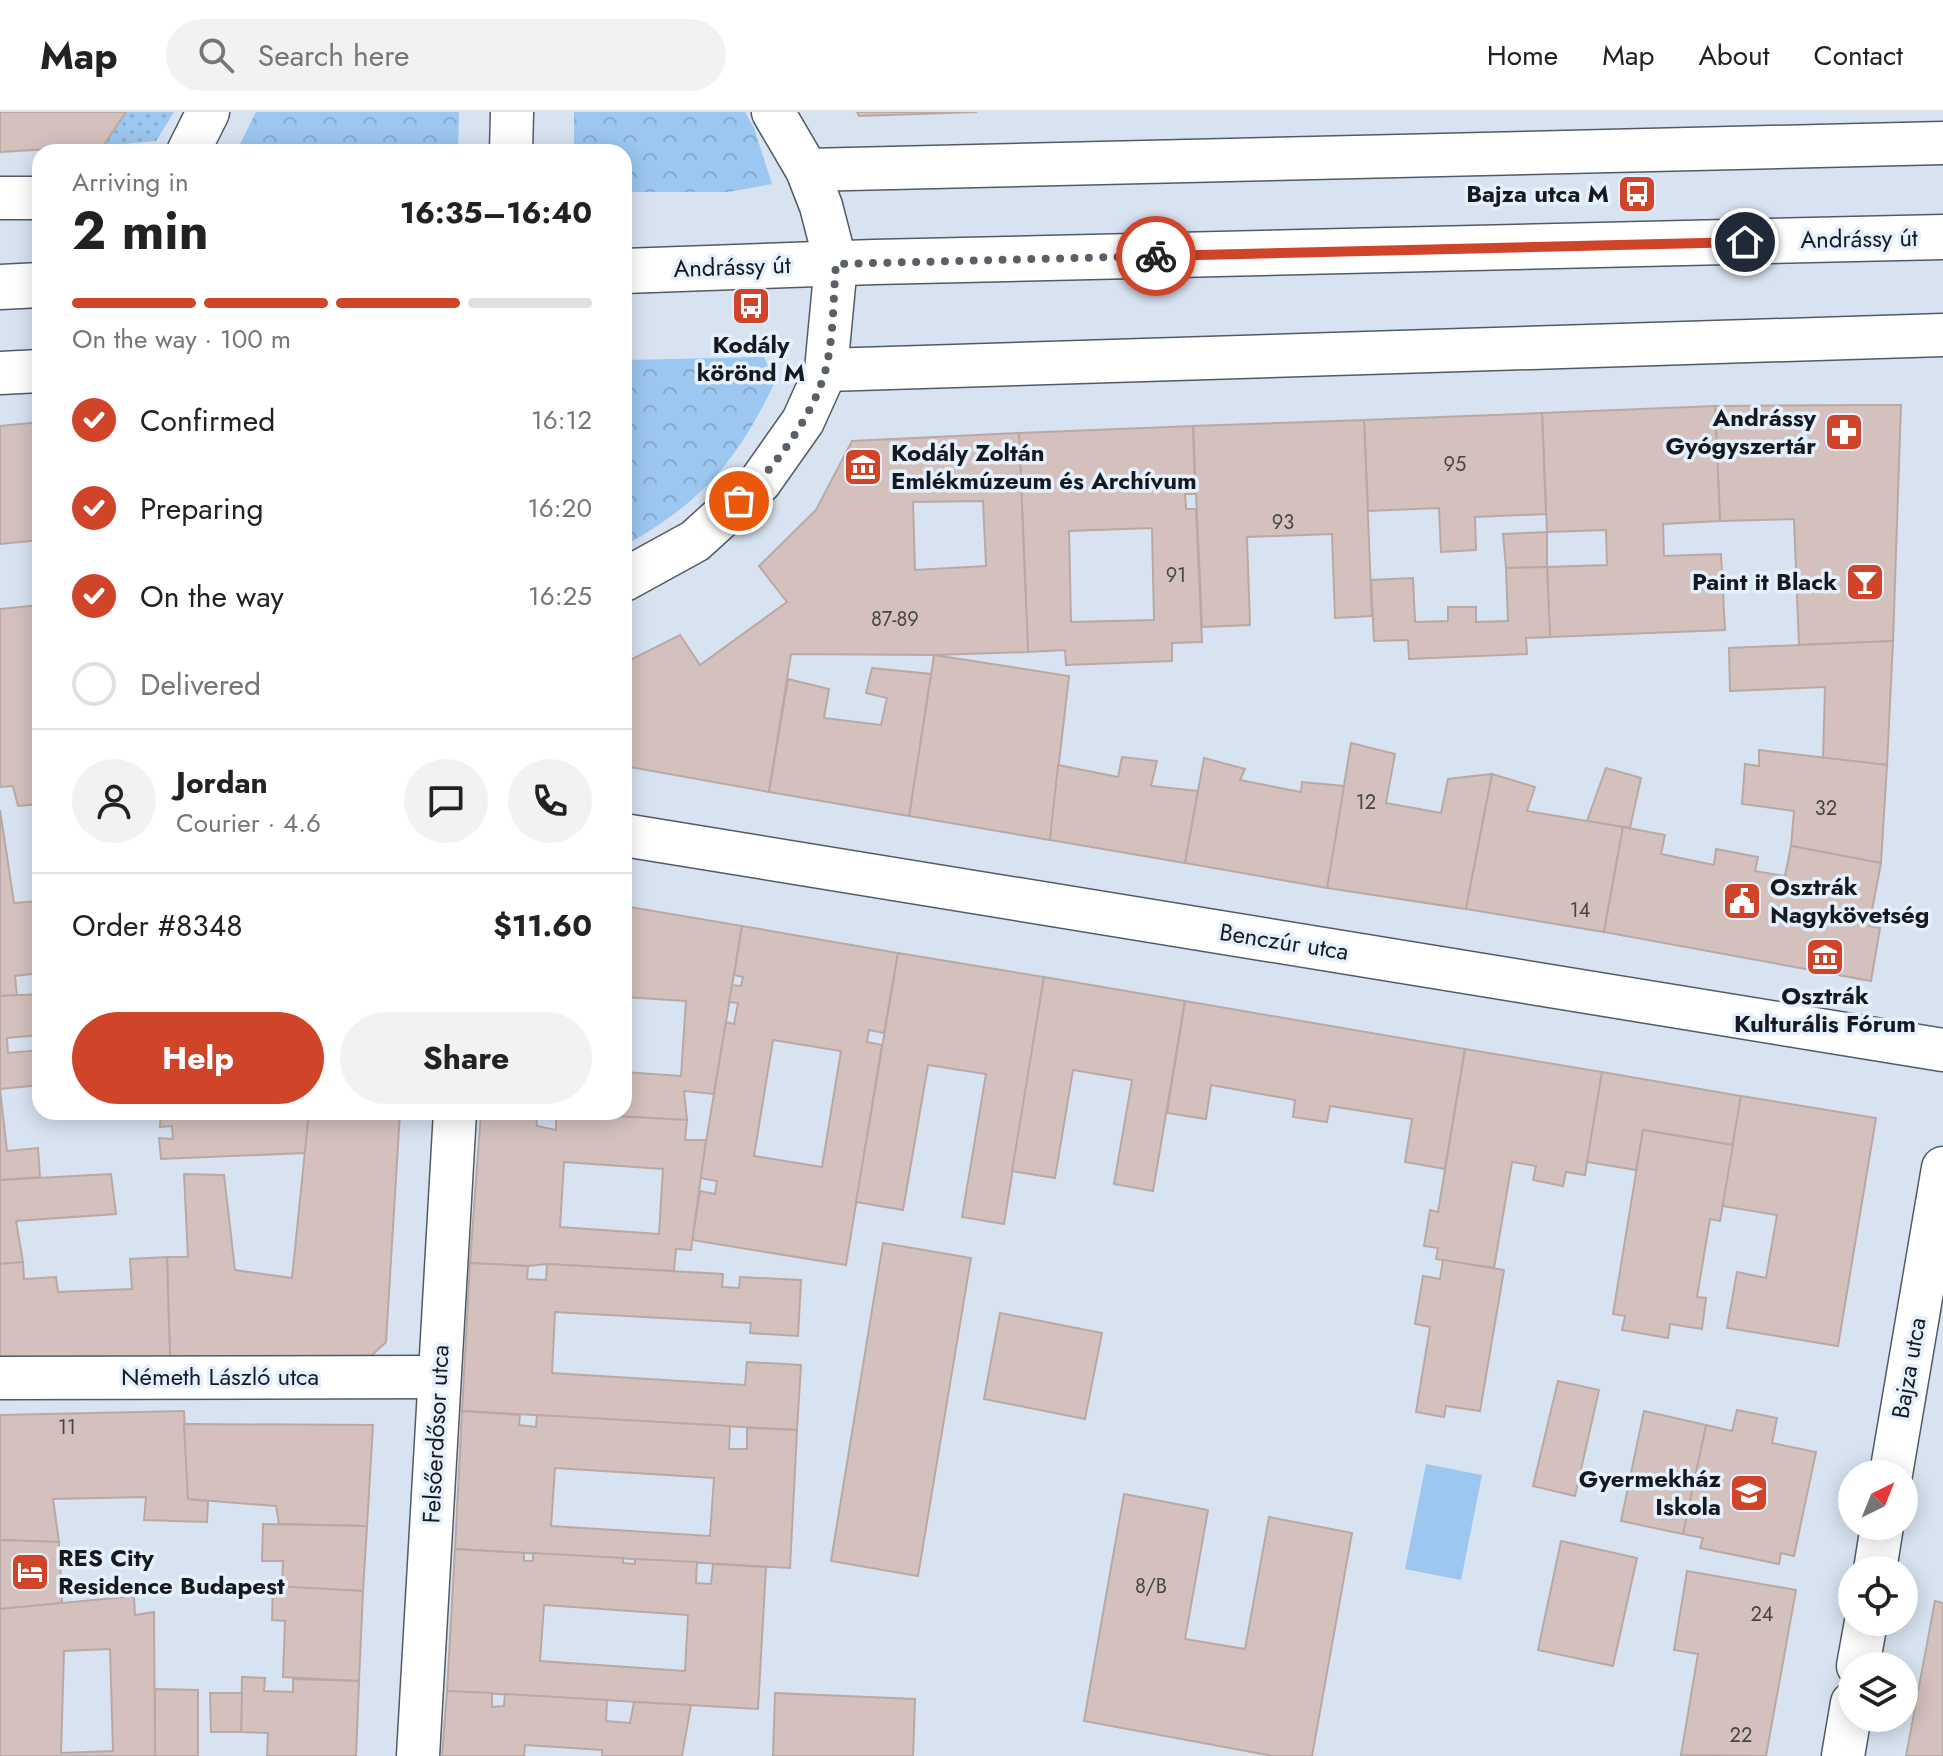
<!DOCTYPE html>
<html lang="en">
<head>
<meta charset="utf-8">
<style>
  body { margin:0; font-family:Jost,sans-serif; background:#f2f2f2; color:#222; height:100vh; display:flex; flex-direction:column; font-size:30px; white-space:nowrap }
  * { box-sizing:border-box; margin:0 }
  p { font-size:26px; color:#767676 }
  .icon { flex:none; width:44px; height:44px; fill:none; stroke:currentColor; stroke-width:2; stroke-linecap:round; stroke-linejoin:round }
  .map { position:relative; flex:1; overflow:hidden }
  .side { position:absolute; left:32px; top:32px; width:600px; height:976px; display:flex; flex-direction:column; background:#fff; border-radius:24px; box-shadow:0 4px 20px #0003 }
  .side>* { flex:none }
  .needle { width:52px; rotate:43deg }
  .fabs { position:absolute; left:1838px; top:1348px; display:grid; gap:16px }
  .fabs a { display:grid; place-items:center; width:80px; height:80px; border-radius:50%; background:#fff; box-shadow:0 4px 20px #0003; font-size:40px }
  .pin { position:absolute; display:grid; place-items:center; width:68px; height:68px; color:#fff; margin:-34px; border:4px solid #fff; border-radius:50%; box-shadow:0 2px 8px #0007 }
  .courier { position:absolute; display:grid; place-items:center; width:80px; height:80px; margin:-40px; border:6px solid #d0452a; border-radius:50%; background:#fff; color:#222; box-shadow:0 2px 10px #0007 }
  .overview em { font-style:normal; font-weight:700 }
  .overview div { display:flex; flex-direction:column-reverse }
  .overview { display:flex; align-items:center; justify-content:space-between; height:136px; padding:0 40px }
  h1 { font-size:52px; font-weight:700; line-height:60px }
  .bar { display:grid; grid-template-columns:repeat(4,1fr); gap:12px 8px; align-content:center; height:96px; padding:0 40px }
  .bar i { height:10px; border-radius:6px; background:#e0e0e0 }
  .bar .current { background:#d0452a }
  .bar p { grid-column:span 4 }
  .line { display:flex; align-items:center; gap:20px; padding:0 40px; border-top:2px solid #e0e0e0 }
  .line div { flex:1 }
  .round { display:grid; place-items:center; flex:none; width:84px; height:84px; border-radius:42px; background:#f2f2f2 }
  ol { padding:0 40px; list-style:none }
  li { display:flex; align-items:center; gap:24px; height:88px }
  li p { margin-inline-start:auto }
  li .icon { padding:8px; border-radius:50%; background:#d0452a; color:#fff; stroke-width:4 }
  li:last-child { color:#767676 }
  li i { width:44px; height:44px; border:4px solid #e0e0e0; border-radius:50% }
  .cta { display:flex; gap:16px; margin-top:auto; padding:16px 40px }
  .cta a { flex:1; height:92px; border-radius:48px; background:#d0452a; color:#fff; font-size:32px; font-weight:700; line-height:92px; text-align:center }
  .cta a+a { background:#f2f2f2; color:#222 }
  header { display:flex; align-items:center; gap:48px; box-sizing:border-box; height:112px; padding:0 40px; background:#fff; border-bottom:2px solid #e0e0e0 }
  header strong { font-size:38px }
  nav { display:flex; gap:44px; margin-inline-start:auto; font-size:28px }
  .search { width:560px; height:72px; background:#f2f2f2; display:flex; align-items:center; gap:20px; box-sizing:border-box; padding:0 28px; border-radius:44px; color:#767676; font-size:30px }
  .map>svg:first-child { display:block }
  .forest { fill:url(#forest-crowns) }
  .garden { fill:url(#garden-dots) }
  .pitch { fill:#9cc7f0 }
  .building { fill:#d4c1bd; stroke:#baa8a4; stroke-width:2; fill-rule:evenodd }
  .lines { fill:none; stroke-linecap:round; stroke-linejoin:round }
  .minor-casing { stroke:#515b66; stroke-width:45 }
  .major-casing { stroke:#515b66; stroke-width:47 }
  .minor { stroke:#fff; stroke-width:42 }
  .major { stroke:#fff; stroke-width:44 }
  .done { stroke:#5a6068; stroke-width:8; stroke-dasharray:0 14.4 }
  .route { stroke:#d0452a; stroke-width:10 }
  .labels { text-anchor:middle; stroke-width:7; stroke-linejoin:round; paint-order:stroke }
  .number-label { font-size:20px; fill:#464446 }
  .poi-label { font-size:24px; font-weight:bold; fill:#161a1f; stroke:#e4f0fd; text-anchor:end }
  .street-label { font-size:24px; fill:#161a1f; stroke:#e4f0fd }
</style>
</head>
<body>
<header>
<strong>Map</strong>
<div class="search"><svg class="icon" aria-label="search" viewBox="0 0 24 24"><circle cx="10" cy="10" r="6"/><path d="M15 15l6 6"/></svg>Search here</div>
<nav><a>Home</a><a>Map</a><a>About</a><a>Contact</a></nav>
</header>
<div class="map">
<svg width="1943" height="1644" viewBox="0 0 1943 1644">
  <defs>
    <pattern id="forest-crowns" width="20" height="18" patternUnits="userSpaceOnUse" patternTransform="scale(2)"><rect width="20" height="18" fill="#9cc7f0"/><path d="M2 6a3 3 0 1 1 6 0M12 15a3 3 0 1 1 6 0" fill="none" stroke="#86aacd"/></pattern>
    <pattern id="garden-dots" width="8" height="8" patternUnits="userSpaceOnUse" patternTransform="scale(2)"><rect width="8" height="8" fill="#9cc7f0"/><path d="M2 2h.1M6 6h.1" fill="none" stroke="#86aacd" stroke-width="1.8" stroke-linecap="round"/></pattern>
  </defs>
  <rect width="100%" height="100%" fill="#d7e3f0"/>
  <!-- forest -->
  <g class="forest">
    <polygon points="256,0 459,0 458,40 236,40"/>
    <polygon points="574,0 745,0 754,16 772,72 728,80 624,80 624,40 574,40"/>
    <path d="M764,245L775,270C737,349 701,391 624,434V248Z"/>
  </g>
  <!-- garden -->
  <polygon class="garden" points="126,0 174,0 156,29 103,34"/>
  <!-- pitch -->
  <polygon class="pitch" points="1426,1352 1482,1363 1461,1468 1405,1457"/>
  <!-- building -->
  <g class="building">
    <polygon points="0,0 126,0 103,34 0,40"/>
    <polygon points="857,0 977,0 859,4"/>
    <polygon points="1866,293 1901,293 1893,529 1799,533 1794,407 1720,409 1715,294"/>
    <polygon points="1715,294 1720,409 1663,412 1664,444 1721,442 1725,518 1550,525 1547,455 1607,453 1606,418 1547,420 1542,301"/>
    <polygon points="1542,301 1546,402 1475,405 1476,438 1441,440 1439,396 1368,399 1364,308"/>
    <polygon points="1364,308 1372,504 1335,506 1332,422 1247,425 1250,513 1202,515 1193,314"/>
    <polygon points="40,310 40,428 0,432 0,314"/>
    <path d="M1193,314L1195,382H1185L1186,397H1196L1202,530L1172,531V549L1066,553L1065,538L1028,540L1019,321ZM1152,416L1154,508L1071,510L1069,419Z"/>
    <path d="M1019,321L1028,540L934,543L791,542L769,680L624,654V551L680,523L700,553L787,490L759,454L816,398L852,329ZM983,389L986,454L915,458L913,390Z"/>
    <polygon points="1547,420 1547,455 1506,456 1503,422"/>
    <polygon points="1547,455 1550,525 1526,526 1527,542 1409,547 1408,528 1374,529 1371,468 1413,466 1415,510 1448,509 1448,495 1476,495 1476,510 1508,509 1506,456"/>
    <polygon points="40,493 40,692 18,694 13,674 0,675 0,497"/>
    <polygon points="1893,529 1887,653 1823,646 1825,575 1730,579 1729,536"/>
    <polygon points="934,543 1069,564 1050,728 909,704"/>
    <polygon points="872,556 931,562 909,704 769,680 788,567 829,577 824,606 881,613 887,586 866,581"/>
    <polygon points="1351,631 1395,642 1386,691 1441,701 1448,667 1492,662 1466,797 1327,776"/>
    <polygon points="1759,638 1887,653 1881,751 1791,734 1794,699 1742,692 1745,652 1759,654"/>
    <polygon points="1122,645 1157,649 1151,674 1198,679 1185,751 1050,728 1058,653 1118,665"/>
    <polygon points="1204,646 1245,657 1240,668 1301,680 1302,670 1344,674 1327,776 1185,751"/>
    <polygon points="1606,656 1641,666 1630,716 1587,709"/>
    <polygon points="1492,662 1535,675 1527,699 1623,715 1604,820 1466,797"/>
    <polygon points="0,698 14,791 40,789 40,861 15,864 17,883 0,884"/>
    <polygon points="1623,715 1665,723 1661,742 1714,753 1716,737 1758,745 1755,759 1785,764 1791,734 1881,751 1869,814 1880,816 1871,869 1604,820"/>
    <polygon points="624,794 742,814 714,982 684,979 687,1008 543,1000 624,1000 624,960 681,964 686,889 624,885"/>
    <path d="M742,814L898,841L884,921L869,918L867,930L882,933L846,1153L692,1128L700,1079L715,1082L717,1069L700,1066L726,910L734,912L738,891L729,890L732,873L741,874L743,865L734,863ZM773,928L841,939L822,1055L754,1044Z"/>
    <polygon points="898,841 1044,865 1004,1112 962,1105 986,962 928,953 903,1098 856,1090"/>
    <polygon points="1044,865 1185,889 1153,1079 1114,1072 1132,968 1073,958 1055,1066 1012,1059"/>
    <polygon points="40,882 40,923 7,926 8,941 40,938 40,973 0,977 0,884"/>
    <polygon points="1185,889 1465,937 1445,1057 1405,1050 1412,1007 1330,994 1327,1010 1293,1005 1295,988 1211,973 1206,1007 1167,1001"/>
    <polygon points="1465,937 1602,960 1585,1063 1566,1060 1563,1074 1533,1068 1536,1054 1512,1050 1494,1156 1436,1147 1438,1136 1424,1134 1430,1098 1438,1100"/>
    <polygon points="1602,960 1741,984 1733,1033 1643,1018 1636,1058 1587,1050"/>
    <polygon points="0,977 7,1039 38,1036 40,1065 0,1068"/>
    <polygon points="1741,984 1876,1006 1838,1234 1727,1216 1737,1160 1766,1166 1777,1103 1722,1094"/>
    <polygon points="161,1000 309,1000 305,1041 161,1047 159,1026 173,1027 172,1014 160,1015"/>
    <polygon points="309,1000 400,1000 386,1230 369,1246 170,1248 167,1145 188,1145 184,1062 224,1063 235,1158 292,1166"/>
    <path d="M481,1000H536L537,1014L556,1018V1001L687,1008L685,1028H706L691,1138L676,1137L674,1159L547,1152L528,1154L470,1151ZM564,1050L663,1057L659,1122L560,1115Z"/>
    <polygon points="1643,1018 1733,1033 1720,1109 1710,1107 1697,1185 1706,1186 1702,1217 1670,1212 1668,1226 1622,1218 1625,1204 1613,1202"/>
    <polygon points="111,1062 116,1102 16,1109 23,1150 0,1152 0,1068"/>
    <polygon points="883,1131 971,1146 918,1464 831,1449"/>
    <polygon points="167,1145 170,1248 0,1250 0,1152 23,1150 24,1167 56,1165 58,1180 132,1177 130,1147"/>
    <polygon points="1443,1148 1504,1158 1480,1299 1446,1294 1444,1305 1416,1300 1430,1215 1415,1212 1423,1164 1440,1167"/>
    <polygon points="470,1151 528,1154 527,1167 546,1168 547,1152 723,1162 722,1175 739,1176 740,1165 801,1168 798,1224 750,1221 751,1211 555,1200 552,1261 745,1273 747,1250 801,1253 797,1318 462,1299"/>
    <polygon points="1000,1201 1102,1221 1085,1307 984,1287"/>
    <polygon points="1558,1269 1599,1278 1575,1384 1533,1374"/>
    <polygon points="1737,1298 1777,1306 1772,1331 1816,1340 1794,1444 1781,1441 1779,1452 1700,1436 1703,1426 1683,1422 1706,1313 1732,1319"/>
    <polygon points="184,1299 188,1387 208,1389 207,1410 144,1408 146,1385 53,1387 59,1430 0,1428 0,1303"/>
    <path d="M462,1299L520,1303L519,1313L536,1315L537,1303L730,1314L729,1337H747V1316L797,1318L790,1456L455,1437ZM555,1356L714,1366L710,1424L551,1414Z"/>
    <polygon points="1644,1299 1706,1313 1683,1422 1621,1409"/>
    <polygon points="184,1312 373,1313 367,1414 279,1412 276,1394 188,1387"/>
    <polygon points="1124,1382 1208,1398 1185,1527 1245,1537 1269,1405 1352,1421 1312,1644 1273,1644 1084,1609"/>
    <polygon points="263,1412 367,1414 363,1479 282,1475 283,1449 262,1449"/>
    <polygon points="0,1428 59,1430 62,1491 0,1497"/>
    <polygon points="1561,1429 1637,1446 1613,1554 1538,1538"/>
    <path d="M455,1437L524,1441V1449H533V1441L623,1446V1451L635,1452V1447L697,1450L696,1471L711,1472L713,1452L766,1455L758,1597L447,1579ZM544,1493L688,1503L685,1559L540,1549Z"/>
    <polygon points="1687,1459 1796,1478 1766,1644 1681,1643 1698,1542 1674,1538"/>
    <polygon points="273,1474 363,1479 359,1569 283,1565 285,1509 272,1508"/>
    <path d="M134,1484L135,1503L154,1500L155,1644H0V1497ZM110,1537L113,1639L61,1641L64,1539Z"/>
    <polygon points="1935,1489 1943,1491 1943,1644 1906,1644"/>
    <polygon points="242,1565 265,1566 264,1579 293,1580 293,1567 359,1569 356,1644 267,1644 268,1621 241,1620"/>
    <polygon points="155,1577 198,1578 198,1644 155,1644"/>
    <polygon points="447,1579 492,1581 492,1595 504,1594 505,1582 607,1588 606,1609 630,1611 634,1590 691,1593 682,1644 602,1644 602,1638 525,1633 524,1644 442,1644"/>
    <polygon points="210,1581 242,1581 241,1620 211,1620"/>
    <polygon points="775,1581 915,1587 913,1644 773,1644"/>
  </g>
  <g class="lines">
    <defs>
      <g id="minor">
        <polyline points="188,40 208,0"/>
        <polyline points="511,40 512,0"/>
        <polyline points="807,58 1943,31"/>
        <polyline points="0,86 40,86"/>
        <polyline points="826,258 1943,223"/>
        <polyline points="0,261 40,259"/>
        <polyline points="624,468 695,429 760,370 803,309 826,258 836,152 821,94 807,58 773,0"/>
        <polyline points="624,723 1943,938"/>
        <polyline points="0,1266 439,1265"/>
        <polyline points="1891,1362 1943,1056"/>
        <polyline points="1875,1458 1882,1414"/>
        <polyline points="1858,1554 1866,1510"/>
        <polyline points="418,1644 455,1000"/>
        <polyline points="1843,1644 1852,1591"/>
      </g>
      <g id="major">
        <polyline points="624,159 874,150 1943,125"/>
        <polyline points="0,175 40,173"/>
      </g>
    </defs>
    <!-- minor casing -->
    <use href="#minor" class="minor-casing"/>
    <!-- major casing -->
    <use href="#major" class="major-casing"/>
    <!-- minor -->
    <use href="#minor" class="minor"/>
    <!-- major -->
    <use href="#major" class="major"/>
  </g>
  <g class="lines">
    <!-- done -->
    <path class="done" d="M739,389C772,360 816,300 826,256C834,223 833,186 836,152L1156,144"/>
    <!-- route -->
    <polyline class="route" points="1156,144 1745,130"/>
  </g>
  <!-- icons -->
  <defs>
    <symbol id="bus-square" viewBox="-11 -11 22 22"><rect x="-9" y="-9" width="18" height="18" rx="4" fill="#d0452a" stroke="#e4f0fd"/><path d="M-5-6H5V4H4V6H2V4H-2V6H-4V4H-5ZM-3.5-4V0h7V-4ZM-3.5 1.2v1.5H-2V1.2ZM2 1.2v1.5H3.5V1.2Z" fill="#fff"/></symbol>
    <symbol id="pharmacy-square" viewBox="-11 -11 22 22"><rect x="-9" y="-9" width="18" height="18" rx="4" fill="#d0452a" stroke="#e4f0fd"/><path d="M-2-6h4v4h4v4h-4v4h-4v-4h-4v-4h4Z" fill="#fff"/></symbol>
    <symbol id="museum-square" viewBox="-11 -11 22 22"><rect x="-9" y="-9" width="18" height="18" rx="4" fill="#d0452a" stroke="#e4f0fd"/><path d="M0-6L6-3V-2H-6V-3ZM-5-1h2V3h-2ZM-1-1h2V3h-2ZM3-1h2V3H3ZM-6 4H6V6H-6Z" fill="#fff"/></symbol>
    <symbol id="bar-square" viewBox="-11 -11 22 22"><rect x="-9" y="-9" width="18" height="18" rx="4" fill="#d0452a" stroke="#e4f0fd"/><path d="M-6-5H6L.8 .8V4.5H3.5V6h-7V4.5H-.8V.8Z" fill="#fff"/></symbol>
    <symbol id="civic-square" viewBox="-11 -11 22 22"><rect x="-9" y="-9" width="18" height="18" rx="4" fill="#d0452a" stroke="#e4f0fd"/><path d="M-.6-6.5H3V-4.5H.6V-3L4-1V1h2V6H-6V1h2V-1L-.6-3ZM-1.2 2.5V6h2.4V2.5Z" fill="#fff"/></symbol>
    <symbol id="school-square" viewBox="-11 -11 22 22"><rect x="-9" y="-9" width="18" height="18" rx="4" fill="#d0452a" stroke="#e4f0fd"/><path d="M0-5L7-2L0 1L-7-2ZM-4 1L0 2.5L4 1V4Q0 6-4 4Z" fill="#fff"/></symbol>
    <symbol id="hotel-square" viewBox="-11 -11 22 22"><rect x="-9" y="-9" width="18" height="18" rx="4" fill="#d0452a" stroke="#e4f0fd"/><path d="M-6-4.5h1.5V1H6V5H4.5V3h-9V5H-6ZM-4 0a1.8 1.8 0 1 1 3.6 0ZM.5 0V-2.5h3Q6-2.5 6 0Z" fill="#fff"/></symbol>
  </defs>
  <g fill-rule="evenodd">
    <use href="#bus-square" x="1615" y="60" width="44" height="44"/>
    <use href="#bus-square" x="729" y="172" width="44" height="44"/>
    <use href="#pharmacy-square" x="1822" y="298" width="44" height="44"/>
    <use href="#museum-square" x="841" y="333" width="44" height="44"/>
    <use href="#bar-square" x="1843" y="448" width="44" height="44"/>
    <use href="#civic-square" x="1720" y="767" width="44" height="44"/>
    <use href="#museum-square" x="1803" y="823" width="44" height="44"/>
    <use href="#school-square" x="1727" y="1359" width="44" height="44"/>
    <use href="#hotel-square" x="8" y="1438" width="44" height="44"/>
  </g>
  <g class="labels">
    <!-- number labels -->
    <g class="number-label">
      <text x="1455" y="359">95</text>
      <text x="1283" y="417">93</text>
      <text x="1176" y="470">91</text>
      <text x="895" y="514">87-89</text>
      <text x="1366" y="697">12</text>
      <text x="1826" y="703">32</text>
      <text x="1580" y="805">14</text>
      <text x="67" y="1322">11</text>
      <text x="1151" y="1481">8/B</text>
      <text x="1762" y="1509">24</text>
      <text x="1741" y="1630">22</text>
    </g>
    <!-- poi labels -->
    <g class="poi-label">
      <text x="1609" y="90">Bajza utca M</text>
      <text x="751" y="241" text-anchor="middle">Kodály<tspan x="751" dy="28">körönd M</tspan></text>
      <text x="1816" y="314">Andrássy<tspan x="1816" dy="28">Gyógyszertár</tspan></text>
      <text x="891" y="349" text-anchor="start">Kodály Zoltán<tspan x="891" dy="28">Emlékmúzeum és Archívum</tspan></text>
      <text x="1837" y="478">Paint it Black</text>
      <text x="1770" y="783" text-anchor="start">Osztrák<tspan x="1770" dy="28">Nagykövetség</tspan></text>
      <text x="1825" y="892" text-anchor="middle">Osztrák<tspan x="1825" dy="28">Kulturális Fórum</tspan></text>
      <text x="1721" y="1375">Gyermekház<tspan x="1721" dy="28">Iskola</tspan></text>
      <text x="58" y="1454" text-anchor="start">RES City<tspan x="58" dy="28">Residence Budapest</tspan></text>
    </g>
    <!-- street labels -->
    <g class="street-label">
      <text transform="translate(1859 127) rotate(-1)" y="8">Andrássy út</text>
      <text transform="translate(732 155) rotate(-2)" y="8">Andrássy út</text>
      <text transform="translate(1284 830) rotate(9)" y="8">Benczúr utca</text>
      <text transform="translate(1909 1256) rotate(-80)" y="8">Bajza utca</text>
      <text x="220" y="1273">Németh László utca</text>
      <text transform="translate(436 1322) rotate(-87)" y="8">Felsőerdősor utca</text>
    </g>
  </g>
</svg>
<div class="fabs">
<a><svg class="needle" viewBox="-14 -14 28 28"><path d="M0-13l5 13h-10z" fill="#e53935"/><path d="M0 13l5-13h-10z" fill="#767676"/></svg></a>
<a><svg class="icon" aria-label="locate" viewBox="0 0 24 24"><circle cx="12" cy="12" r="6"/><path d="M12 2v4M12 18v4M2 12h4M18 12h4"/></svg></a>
<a><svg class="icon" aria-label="layers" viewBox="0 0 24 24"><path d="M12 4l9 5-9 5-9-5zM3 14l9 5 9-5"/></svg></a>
</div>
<div class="pin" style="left:739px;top:389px;background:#ea580c"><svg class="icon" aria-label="bag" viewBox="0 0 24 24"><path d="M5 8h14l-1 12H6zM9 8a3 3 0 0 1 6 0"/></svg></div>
<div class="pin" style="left:1745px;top:130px;background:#1f2937"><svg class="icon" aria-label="home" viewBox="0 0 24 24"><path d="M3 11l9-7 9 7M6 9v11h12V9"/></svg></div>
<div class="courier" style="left:1156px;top:144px"><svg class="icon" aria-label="bike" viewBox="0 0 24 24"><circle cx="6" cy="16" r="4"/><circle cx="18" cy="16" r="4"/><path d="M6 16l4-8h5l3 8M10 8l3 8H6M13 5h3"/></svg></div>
<section class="side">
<div class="overview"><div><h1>2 min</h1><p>Arriving in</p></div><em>16:35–16:40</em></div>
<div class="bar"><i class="current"></i><i class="current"></i><i class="current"></i><i></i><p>On the way · 100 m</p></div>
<ol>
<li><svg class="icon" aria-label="check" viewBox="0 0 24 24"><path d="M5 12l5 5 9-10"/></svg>Confirmed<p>16:12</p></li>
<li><svg class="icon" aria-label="check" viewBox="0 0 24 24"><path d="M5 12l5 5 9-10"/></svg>Preparing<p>16:20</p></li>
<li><svg class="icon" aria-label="check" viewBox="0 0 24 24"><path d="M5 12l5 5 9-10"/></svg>On the way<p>16:25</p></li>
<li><i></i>Delivered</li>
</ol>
<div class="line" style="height:144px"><a class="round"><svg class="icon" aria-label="person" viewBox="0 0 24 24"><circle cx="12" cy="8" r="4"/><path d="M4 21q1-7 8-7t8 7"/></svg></a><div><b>Jordan</b><p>Courier · 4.6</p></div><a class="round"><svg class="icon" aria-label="chat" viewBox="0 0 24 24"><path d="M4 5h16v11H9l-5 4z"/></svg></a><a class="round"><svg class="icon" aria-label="phone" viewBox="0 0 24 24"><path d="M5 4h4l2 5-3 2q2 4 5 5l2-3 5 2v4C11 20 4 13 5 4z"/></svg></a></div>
<div class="line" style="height:104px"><div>Order #8348</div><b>$11.60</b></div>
<div class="cta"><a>Help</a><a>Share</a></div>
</section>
</div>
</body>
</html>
